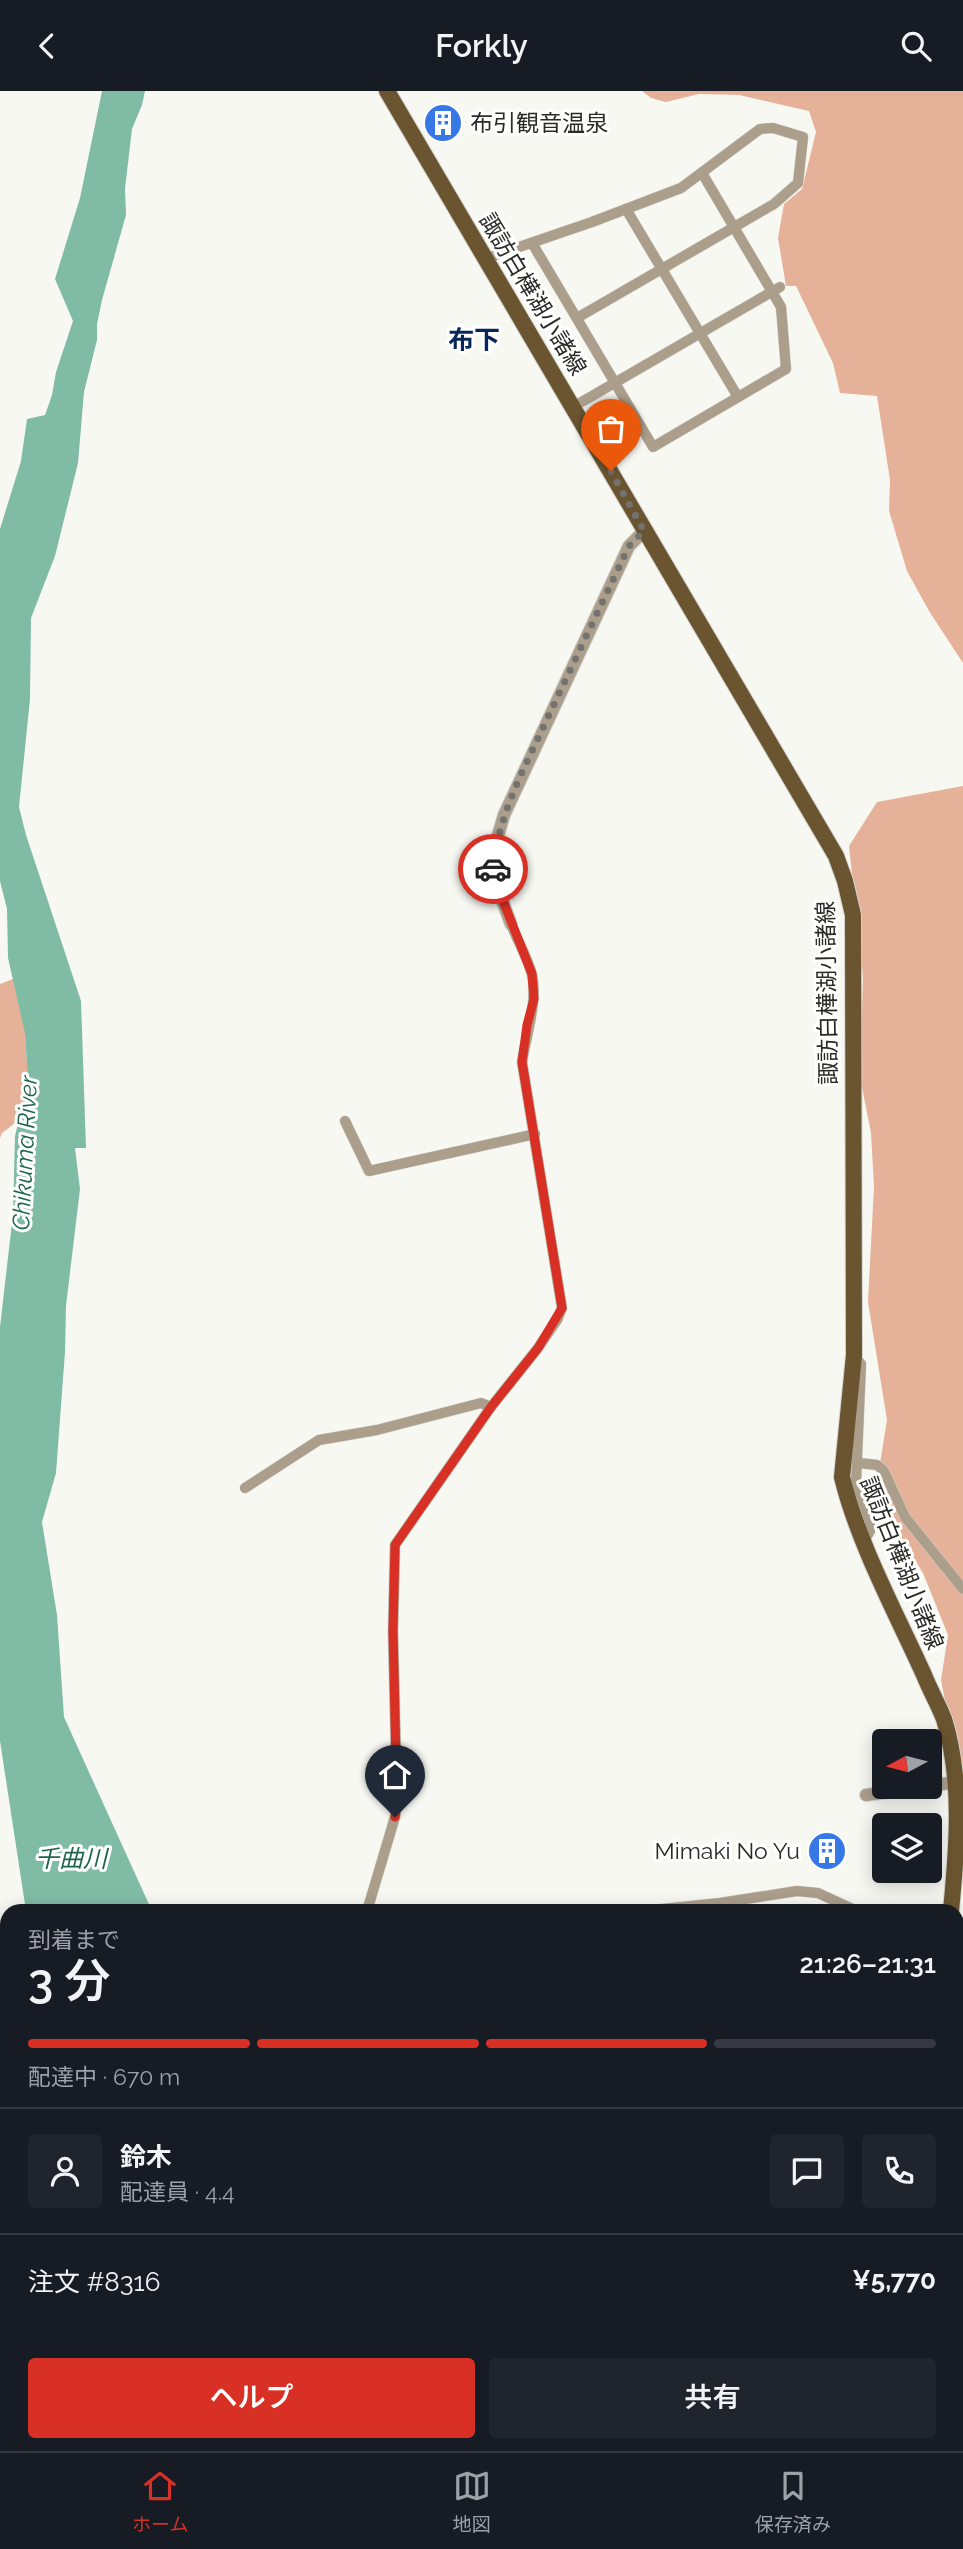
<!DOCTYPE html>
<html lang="ja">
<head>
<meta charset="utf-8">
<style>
  body { margin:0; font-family:Raleway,"Noto Sans JP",sans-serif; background:#20242c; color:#f1f3f6; height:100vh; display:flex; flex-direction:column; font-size:26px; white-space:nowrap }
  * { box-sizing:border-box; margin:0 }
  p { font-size:23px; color:#9ea1a6 }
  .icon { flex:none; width:38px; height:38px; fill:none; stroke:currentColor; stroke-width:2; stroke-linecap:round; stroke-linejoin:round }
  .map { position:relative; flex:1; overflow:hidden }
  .details { position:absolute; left:0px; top:1813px; width:964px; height:548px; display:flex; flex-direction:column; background:#171b24; border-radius:21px 21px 0 0; box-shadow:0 4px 18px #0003 }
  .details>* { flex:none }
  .needle { width:46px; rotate:263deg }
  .controls { position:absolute; left:872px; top:1638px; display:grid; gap:14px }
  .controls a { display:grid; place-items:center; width:70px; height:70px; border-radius:7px; background:#171b24; box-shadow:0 4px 18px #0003; font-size:35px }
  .pin { position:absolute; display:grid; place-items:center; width:60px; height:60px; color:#fff; margin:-72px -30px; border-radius:50% 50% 50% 0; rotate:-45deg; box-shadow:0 0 7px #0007 }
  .pin .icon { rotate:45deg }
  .courier { position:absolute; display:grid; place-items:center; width:70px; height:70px; margin:-35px; border:5px solid #d93025; border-radius:50%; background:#fff; color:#222; box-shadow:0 2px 9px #0007 }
  .head em { font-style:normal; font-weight:600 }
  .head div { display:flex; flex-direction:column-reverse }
  .head { display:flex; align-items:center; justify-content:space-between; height:119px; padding:0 28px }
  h1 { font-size:46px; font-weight:600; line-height:52px }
  .bar { display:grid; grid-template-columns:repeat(4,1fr); gap:10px 7px; align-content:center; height:84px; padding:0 28px }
  .bar i { height:9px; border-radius:5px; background:#363941 }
  .bar .current { background:#d93025 }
  .bar p { grid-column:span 4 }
  .line { display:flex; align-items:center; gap:18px; padding:0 28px; border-top:2px solid #363941 }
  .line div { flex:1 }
  .round { display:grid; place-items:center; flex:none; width:74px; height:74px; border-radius:7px; background:#20242c }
  .button { display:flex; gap:14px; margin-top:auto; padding:14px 28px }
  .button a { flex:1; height:80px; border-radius:7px; background:#d93025; color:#fff; font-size:28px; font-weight:600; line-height:80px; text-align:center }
  .button a+a { background:#20242c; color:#f1f3f6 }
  header { display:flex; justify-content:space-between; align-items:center; height:91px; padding:0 28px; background:#171b24; font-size:32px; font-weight:600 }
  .tabs { display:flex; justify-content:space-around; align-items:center; height:98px; border-top:2px solid #363941; background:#171b24; font-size:19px; color:#9ea1a6 }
  .tabs a { display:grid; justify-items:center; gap:4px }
  .tabs .current { color:#d93025 }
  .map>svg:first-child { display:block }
  .forest { fill:#e5b198 }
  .water { fill:#80bca5 }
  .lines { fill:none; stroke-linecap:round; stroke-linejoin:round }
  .stream { stroke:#80bca5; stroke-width:2.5 }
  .minor-casing { stroke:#d3d3cf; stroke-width:11 }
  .tertiary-casing { stroke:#d3d3cf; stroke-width:14 }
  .primary-casing { stroke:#d3d3cf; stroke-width:18 }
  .minor { stroke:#ab9e8b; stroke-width:10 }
  .tertiary { stroke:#ab9e8b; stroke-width:12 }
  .primary { stroke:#6b5531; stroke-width:16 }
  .done { stroke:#727270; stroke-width:7; stroke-dasharray:0 12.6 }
  .route { stroke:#d93025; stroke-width:9 }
  .labels { text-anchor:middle; stroke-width:6; stroke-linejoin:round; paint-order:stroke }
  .poi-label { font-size:23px; fill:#2a2a29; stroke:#fffffe; text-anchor:start }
  .street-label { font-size:23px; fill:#2a2a29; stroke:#fffffe }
  .water-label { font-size:24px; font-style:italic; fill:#1d6650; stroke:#fffffe }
  .quarter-label { font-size:26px; font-weight:bold; fill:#07265a; stroke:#fffffe }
</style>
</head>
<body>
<header><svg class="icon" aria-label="back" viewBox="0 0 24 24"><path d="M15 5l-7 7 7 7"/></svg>Forkly<svg class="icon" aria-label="search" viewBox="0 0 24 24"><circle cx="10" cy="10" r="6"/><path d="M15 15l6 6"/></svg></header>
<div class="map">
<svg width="963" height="2360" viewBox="0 0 963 2360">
  <rect width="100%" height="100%" fill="#f8f8f3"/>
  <!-- forest -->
  <g class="forest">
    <polygon points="642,0 963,0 963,572 929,520 907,480 889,420 890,389 877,305 840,302 833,272 796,195 786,195 778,147 784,113 802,98 816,41 809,20 739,4 699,3 666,11 651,7"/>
    <polygon points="963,695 963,1703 941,1589 948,1544 923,1482 875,1403 887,1329 868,1211 874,1095 871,1042 860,986 863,886 849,755 877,711"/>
    <polygon points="13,888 25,938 28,990 19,1029 2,1042 0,1047 0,893"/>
    <polygon points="957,1881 963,1881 963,2360 627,2360 631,2354 957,2354"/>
  </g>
  <!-- water -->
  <g class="water">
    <polygon points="102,0 145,0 142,14 132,38 125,98 126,124 102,209 97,233 97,249 84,301 78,372 55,465 31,527 30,608 19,716 26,744 81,910 86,1057 75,1057 80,1098 66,1215 65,1261 56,1382 42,1431 57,1524 64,1626 152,1820 26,1820 0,1650 0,1236 13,1123 15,1045 28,990 25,942 8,867 7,818 0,790 0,438 21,370 27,328 45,324 52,304 56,281 73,230 55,188 80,107"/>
    <polygon points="7,1942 7,2354 66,2354 66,2360 0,2360 0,1993"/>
  </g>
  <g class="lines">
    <!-- stream -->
    <g class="stream">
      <polyline points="957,1891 963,1891"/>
      <polyline points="300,2360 306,2354"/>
    </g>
    <defs>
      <g id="minor">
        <polyline points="626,118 738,306"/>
        <polyline points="532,152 653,356 786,278 781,216 702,82"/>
        <polyline points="487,167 592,131 681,97 760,38 773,37 803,46 798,92 774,113 577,227"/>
        <polyline points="573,316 780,196"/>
        <polyline points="345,1030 369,1080 535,1043"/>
        <polyline points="854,1265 861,1273 856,1391 870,1431 870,1440 864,1450"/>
        <polyline points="859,1372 877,1374 884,1380 905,1426 963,1498"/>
        <polyline points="245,1397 319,1349 377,1339 481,1312 491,1316"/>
        <path d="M367,1820L395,1726L397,1711L393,1540L395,1454L491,1316L538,1257L557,1229L562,1217L522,971C526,945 538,909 532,884C528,867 517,849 511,833"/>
        <polyline points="643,1820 720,1812 797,1800 818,1802 857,1820"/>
        <polyline points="0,1871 7,1871"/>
        <polyline points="957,2071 963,2066"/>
        <polyline points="266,2354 280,2360"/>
      </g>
      <g id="tertiary">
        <polyline points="511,833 492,782 495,755 504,724 629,455 644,440"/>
        <polyline points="929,1695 956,1691"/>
        <polyline points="866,1704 925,1696"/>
      </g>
      <g id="primary">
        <path d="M387,0L836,765L845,790L853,824L854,1264L842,1386C858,1452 896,1522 924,1584C930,1599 938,1613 944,1628C963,1689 957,1758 951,1820"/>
        <polyline points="484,2360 486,2354"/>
      </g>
    </defs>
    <!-- minor casing -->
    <use href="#minor" class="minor-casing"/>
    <!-- tertiary casing -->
    <use href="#tertiary" class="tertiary-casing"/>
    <!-- primary casing -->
    <use href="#primary" class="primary-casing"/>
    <!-- minor -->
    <use href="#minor" class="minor"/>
    <!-- tertiary -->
    <use href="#tertiary" class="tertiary"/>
    <!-- primary -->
    <use href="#primary" class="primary"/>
  </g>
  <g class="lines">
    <!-- done -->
    <path class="done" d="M493,778C498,724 526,674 548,626C575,569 602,512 629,455L644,440L611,380"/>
    <!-- route -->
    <polyline class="route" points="395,1726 397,1711 393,1540 395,1454 491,1316 538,1257 562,1217 522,971 527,934 534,908 532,883 492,782 493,778"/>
  </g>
  <!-- icons -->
  <defs>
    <symbol id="building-disc" viewBox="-11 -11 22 22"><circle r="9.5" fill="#3678e6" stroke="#fffffe"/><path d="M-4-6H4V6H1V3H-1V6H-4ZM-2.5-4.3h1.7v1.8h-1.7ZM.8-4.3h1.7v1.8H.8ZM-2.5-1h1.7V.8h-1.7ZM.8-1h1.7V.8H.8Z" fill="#fff"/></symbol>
  </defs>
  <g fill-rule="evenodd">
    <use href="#building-disc" x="421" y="10" width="44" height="44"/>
    <use href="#building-disc" x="805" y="1738" width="44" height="44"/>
  </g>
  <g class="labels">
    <!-- poi labels -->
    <g class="poi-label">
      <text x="470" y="40">布引観音温泉</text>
      <text x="800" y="1768" text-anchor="end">Mimaki No Yu</text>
    </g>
    <!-- street labels -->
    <g class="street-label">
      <text transform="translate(533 203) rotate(59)" y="8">諏訪白樺湖小諸線</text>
      <text transform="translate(827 902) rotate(-91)" y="8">諏訪白樺湖小諸線</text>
      <text transform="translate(902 1472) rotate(68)" y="8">諏訪白樺湖小諸線</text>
    </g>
    <!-- water labels -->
    <g class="water-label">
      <text transform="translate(25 1062) rotate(-87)" y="8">Chikuma River</text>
      <text x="71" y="1776">千曲川</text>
    </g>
    <!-- quarter labels -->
    <g class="quarter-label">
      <text x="474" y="258">布下</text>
    </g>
  </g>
</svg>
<div class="controls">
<a><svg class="needle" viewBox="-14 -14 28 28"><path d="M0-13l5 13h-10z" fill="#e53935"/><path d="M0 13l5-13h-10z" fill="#9ea1a6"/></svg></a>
<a><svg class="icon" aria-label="layers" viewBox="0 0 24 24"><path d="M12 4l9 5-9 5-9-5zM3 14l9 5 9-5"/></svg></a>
</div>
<div class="pin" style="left:611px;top:380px;background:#ea580c"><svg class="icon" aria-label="bag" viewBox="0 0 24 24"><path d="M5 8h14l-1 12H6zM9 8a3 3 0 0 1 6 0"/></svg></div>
<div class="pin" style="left:395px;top:1726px;background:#1f2937"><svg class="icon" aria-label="home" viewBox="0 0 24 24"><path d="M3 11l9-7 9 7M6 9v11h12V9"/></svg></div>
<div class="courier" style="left:493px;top:778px"><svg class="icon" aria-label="car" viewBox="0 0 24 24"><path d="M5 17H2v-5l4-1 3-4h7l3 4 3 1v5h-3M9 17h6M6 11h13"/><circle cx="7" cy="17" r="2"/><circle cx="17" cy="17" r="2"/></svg></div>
<section class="details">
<div class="head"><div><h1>3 分</h1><p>到着まで</p></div><em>21:26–21:31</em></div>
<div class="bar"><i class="current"></i><i class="current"></i><i class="current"></i><i></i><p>配達中 · 670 m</p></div>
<div class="line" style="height:126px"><a class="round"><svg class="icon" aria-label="person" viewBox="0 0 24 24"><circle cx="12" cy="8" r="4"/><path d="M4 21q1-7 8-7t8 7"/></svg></a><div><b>鈴木</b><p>配達員 · 4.4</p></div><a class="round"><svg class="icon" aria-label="chat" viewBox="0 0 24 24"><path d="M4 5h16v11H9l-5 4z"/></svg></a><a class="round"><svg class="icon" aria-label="phone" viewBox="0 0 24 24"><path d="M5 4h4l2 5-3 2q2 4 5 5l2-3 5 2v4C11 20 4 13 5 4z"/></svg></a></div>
<div class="line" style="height:91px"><div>注文 #8316</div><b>¥5,770</b></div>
<div class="button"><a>ヘルプ</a><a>共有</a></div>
</section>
</div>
<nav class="tabs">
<a class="current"><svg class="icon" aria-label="home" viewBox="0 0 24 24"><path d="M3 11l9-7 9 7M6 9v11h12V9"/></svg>ホーム</a>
<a><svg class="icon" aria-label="map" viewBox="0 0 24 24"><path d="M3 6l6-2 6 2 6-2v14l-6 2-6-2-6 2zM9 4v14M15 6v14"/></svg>地図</a>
<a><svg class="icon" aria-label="saved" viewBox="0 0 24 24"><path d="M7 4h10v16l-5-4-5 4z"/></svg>保存済み</a>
</nav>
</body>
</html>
